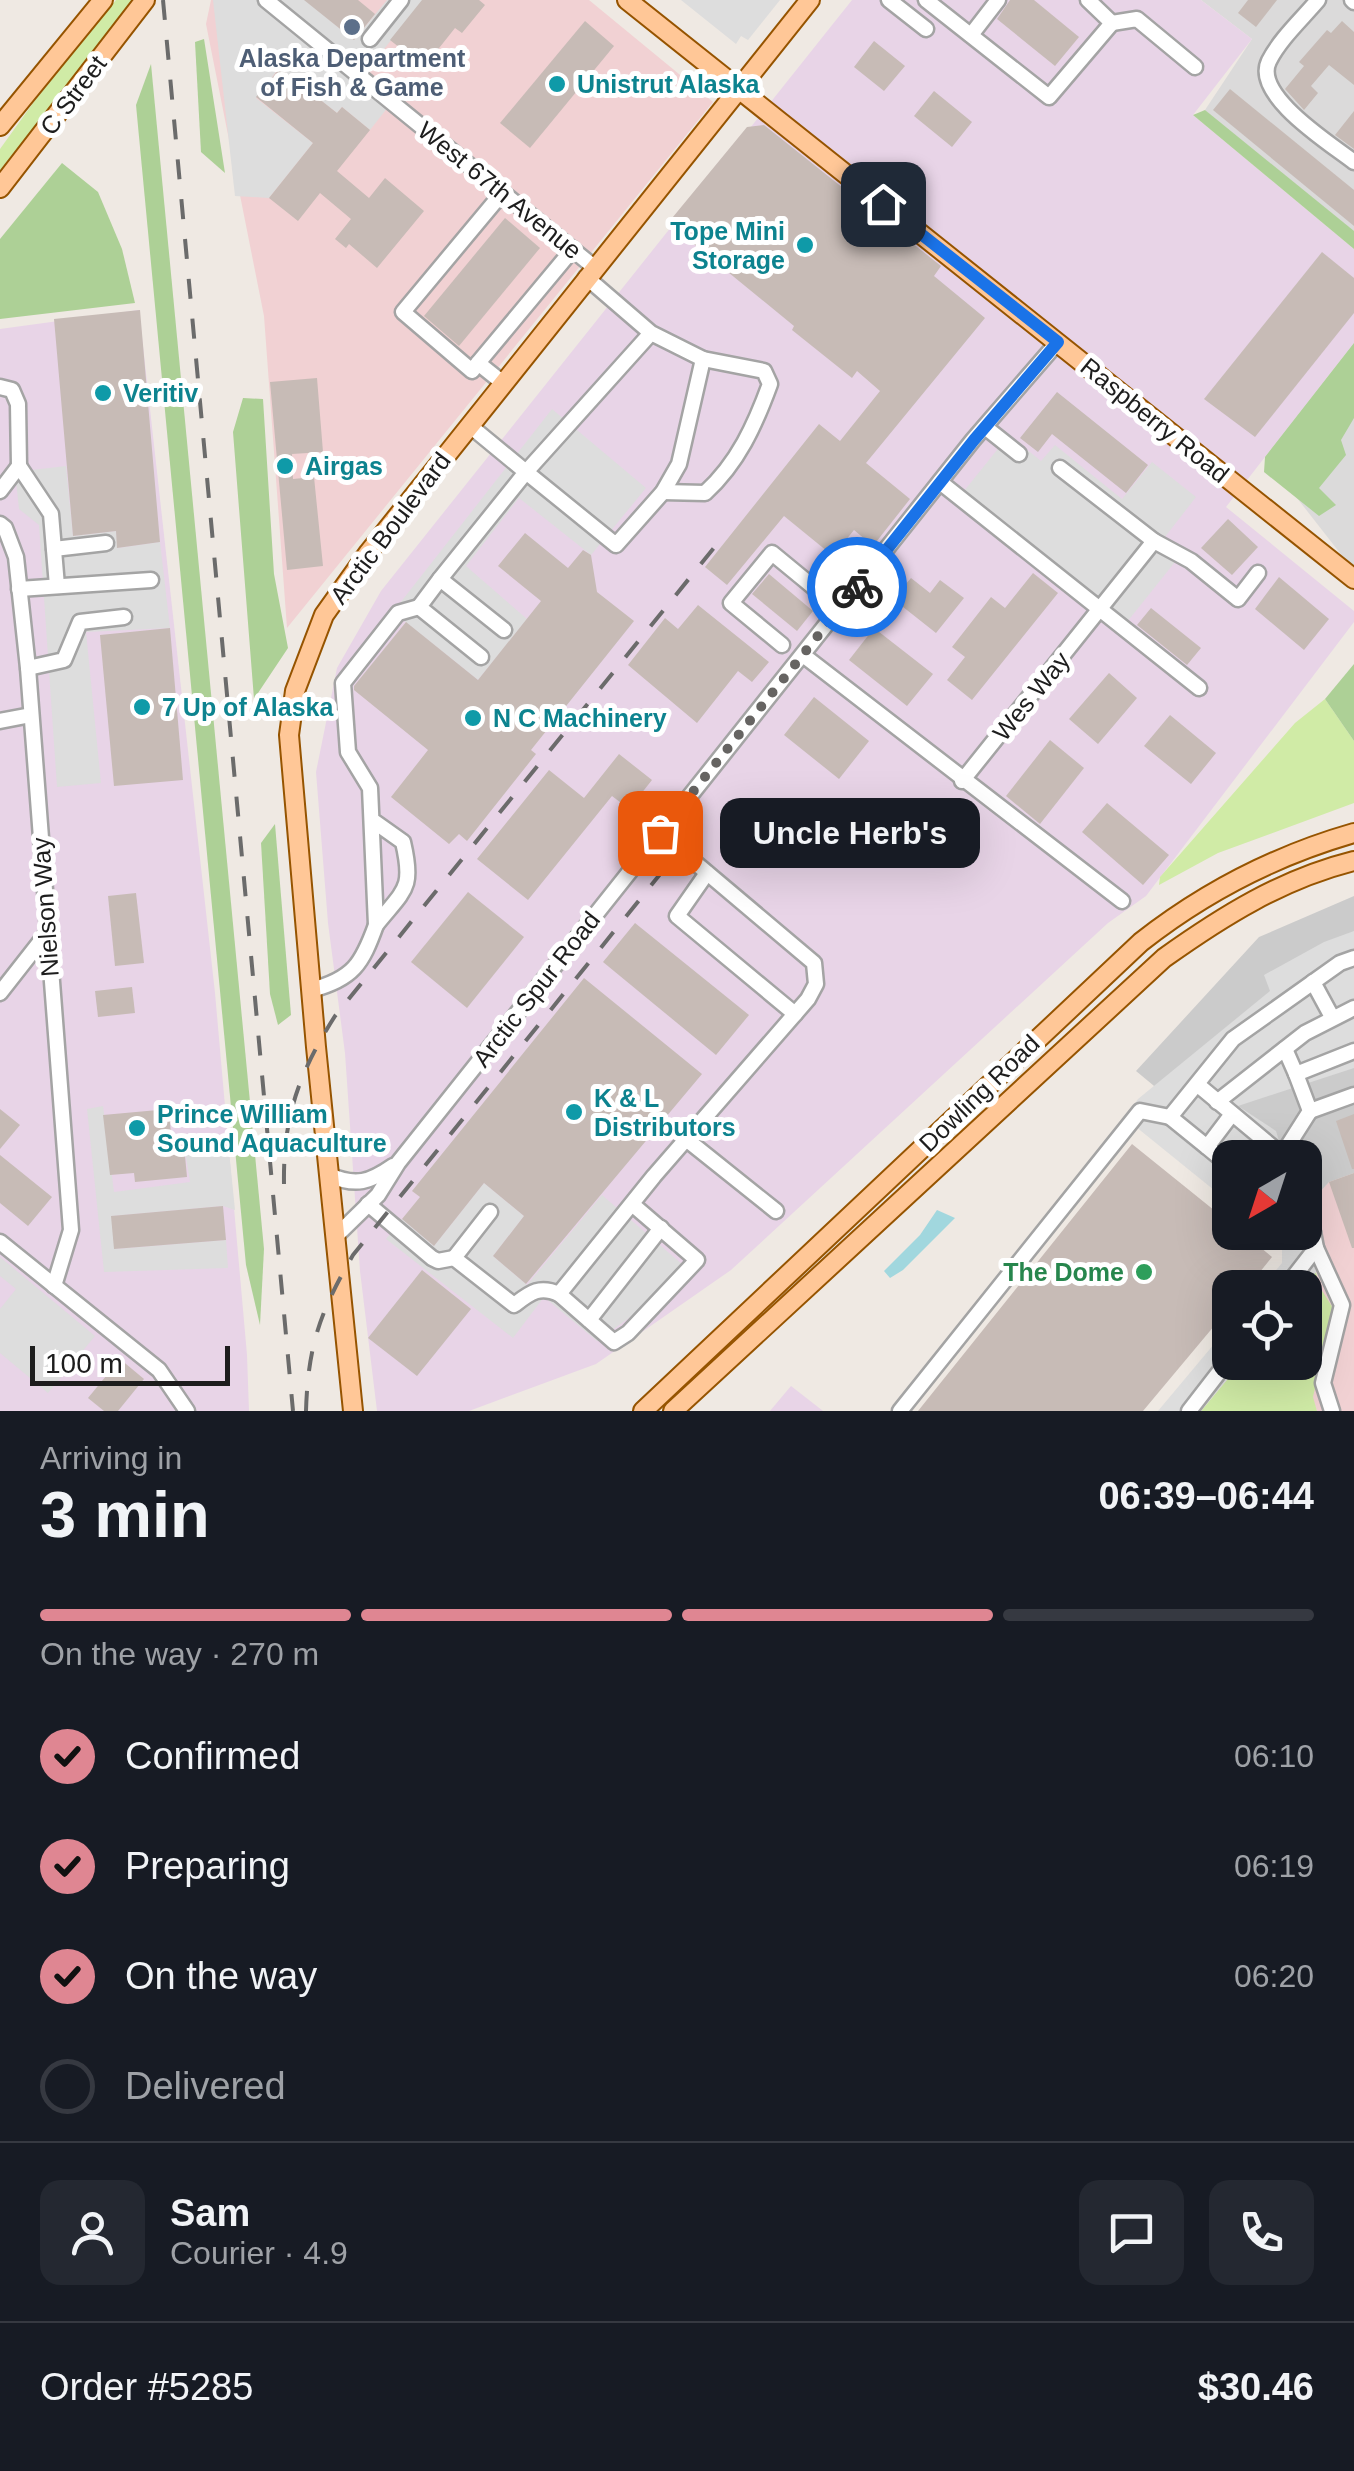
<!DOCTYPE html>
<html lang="en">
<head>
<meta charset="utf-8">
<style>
  body { margin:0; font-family:Arial,sans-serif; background:#242831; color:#f1f3f6; height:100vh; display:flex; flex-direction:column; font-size:38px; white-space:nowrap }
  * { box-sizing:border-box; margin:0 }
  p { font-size:32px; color:#9ea1a6 }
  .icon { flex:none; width:55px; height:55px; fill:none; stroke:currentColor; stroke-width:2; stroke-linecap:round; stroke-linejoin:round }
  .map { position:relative; height:1411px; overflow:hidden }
  .sheet { display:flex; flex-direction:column; background:#171b24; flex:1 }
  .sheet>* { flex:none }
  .needle { width:65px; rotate:219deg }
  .controls { position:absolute; left:1212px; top:1140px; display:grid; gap:20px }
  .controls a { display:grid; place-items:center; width:110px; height:110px; border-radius:20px; background:#171b24; box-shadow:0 10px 40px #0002; font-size:50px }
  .scale { position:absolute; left:30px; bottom:25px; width:200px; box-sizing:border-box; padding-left:10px; border:5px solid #1d1d1d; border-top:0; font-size:28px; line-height:35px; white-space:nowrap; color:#1d1d1d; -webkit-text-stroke:8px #fff; paint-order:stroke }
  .pin { position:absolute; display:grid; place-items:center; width:85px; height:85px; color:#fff; margin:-42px; border-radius:20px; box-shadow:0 5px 15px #0006 }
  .courier { position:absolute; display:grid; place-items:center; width:100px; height:100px; margin:-50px; border:8px solid #1a73e8; border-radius:50%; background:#fff; color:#222; box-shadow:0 2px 12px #0007 }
  .bubble { position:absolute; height:70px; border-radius:20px; background:#171b24; box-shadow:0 10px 40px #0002; font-size:32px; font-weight:600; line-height:70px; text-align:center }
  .head em { font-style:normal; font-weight:600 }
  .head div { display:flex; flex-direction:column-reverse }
  .head { display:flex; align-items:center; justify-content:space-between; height:170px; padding:0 40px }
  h1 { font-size:65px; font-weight:600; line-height:75px }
  .bar { display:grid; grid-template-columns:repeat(4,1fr); gap:15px 10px; align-content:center; height:120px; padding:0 40px }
  .bar i { height:12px; border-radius:8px; background:#363941 }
  .bar .active { background:#df8692 }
  .bar p { grid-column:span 4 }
  .line { display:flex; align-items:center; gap:25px; padding:0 40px; border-top:2px solid #363941 }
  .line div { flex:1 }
  .round { display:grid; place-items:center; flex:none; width:105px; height:105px; border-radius:20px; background:#242831 }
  ol { padding:0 40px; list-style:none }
  li { display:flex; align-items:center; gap:30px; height:110px }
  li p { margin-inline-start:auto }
  li .icon { padding:10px; border-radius:50%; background:#df8692; color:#111; stroke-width:4 }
  li:last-child { color:#9ea1a6 }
  li i { width:55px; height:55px; border:5px solid #363941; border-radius:50% }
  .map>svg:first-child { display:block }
  .residential { fill:#dbdada }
  .commercial { fill:#f1d1d3 }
  .industrial { fill:#e8d4e7 }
  .religious { fill:#cbcbcb }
  .grass { fill:#d0eba6 }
  .forest { fill:#add096 }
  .parking { fill:#ddd }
  .water { fill:#a1d7de }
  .building { fill:#c7bbb6 }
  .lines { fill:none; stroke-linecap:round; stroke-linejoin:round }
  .minor-casing { stroke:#a4a4a4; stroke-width:19 }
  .major-casing { stroke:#965400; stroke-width:22 }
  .minor { stroke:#fff; stroke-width:14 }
  .major { stroke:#ffc797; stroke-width:18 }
  .rail { stroke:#6b6b6b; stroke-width:4; stroke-dasharray:20 20; stroke-linecap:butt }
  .done { stroke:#666462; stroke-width:10; stroke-dasharray:0 18 }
  .route { stroke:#1a73e8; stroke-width:12 }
  .service-dot { fill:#5c6f8a; stroke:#fff; stroke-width:4 }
  .culture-dot { fill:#0f9aa8; stroke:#fff; stroke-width:4 }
  .leisure-dot { fill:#2e9e5b; stroke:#fff; stroke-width:4 }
  .labels { text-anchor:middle; stroke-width:10; stroke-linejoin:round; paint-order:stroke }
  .service-label { font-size:25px; font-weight:bold; fill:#4e5e75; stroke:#fff }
  .culture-label { font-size:25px; font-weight:bold; fill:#0d838f; stroke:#fff; text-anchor:start }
  .street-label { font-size:25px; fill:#1d1d1d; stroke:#fff }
  .leisure-label { font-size:25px; font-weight:bold; fill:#27864d; stroke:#fff; text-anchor:end }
</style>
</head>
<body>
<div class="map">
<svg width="1354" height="1411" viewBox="0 0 1354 1411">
  <rect width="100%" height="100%" fill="#efe9e3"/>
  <!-- residential -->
  <g class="residential">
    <polygon points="1201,0 1354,0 1354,246 1205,110 1252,39"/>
    <polygon points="1354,343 1354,571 1265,457"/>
  </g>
  <!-- commercial -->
  <g class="commercial">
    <polygon points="211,0 589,0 713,102 287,628 264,316 206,24"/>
    <polygon points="1354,1173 1354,1411 1317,1411 1311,1393 1321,1298 1305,1208 1329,1182"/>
  </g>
  <!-- industrial -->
  <g class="industrial">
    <polygon points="852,0 1201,0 1252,39 1193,115 1354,249 1354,343 1226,507 1354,611 1354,622 1146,896 1108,923 731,1270 596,1364 469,1411 377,1411 360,1271 345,1053 328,923 316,772 337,668 381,591"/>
    <polygon points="139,310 215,993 247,1355 249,1411 0,1411 0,329"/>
    <polygon points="791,1386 823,1411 770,1411"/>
  </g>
  <!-- religious -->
  <polygon class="religious" points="1354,896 1354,1173 1329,1182 1305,1208 1305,1158 1240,1157 1136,1071 1259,937"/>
  <!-- grass -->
  <g class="grass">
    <polygon points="116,0 136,0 0,170 0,149 36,99"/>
    <polygon points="1325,699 1354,741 1354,803 1218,853 1159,885 1160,877 1295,723"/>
    <polygon points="1316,1272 1319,1286 1333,1308 1313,1397 1317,1411 1201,1411 1241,1363 1305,1362 1303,1287"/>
  </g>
  <!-- forest -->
  <g class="forest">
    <polygon points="204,39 225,173 201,152 195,42"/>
    <polygon points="151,64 264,1249 260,1325 246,1265 136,105"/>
    <polygon points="1205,110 1354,231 1354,249 1193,115"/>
    <polygon points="62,163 98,192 122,249 135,303 0,319 0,239"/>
    <polygon points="1354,343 1354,418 1341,440 1346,455 1319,488 1336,505 1319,516 1264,472 1265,457"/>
    <polygon points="243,398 263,399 274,574 288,648 254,699 233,432"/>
    <polygon points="1354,664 1354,741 1325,699"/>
    <polygon points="275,824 291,1015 278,1025 270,994 261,843"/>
  </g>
  <!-- parking -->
  <g class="parking">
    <polygon points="213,0 267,0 392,102 370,130 342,107 337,113 279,68 256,98 313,143 269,198 235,196"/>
    <polygon points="277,0 305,0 354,40 387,0 423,0 365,73"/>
    <polygon points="681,0 780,0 748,40 741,36 736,44"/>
    <polygon points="552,409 646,488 591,555 519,498 466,566 527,619 478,680 393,612"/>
    <polygon points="1009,435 1041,461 1055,445 1122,499 1152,462 1196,497 1165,537 1183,552 1119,632 956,501"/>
    <polygon points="66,466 73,536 116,531 118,548 160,542 170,628 86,632 101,783 57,787 39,525 19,509 15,472"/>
    <polygon points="1354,931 1354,1068 1238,1106 1276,1131 1284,1157 1230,1158 1230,1203 1125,1118 1138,1099 1270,991 1264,975 1324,942"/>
    <polygon points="103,1106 114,1192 190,1182 184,1145 228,1141 235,1210 223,1206 112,1216 115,1249 226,1240 228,1268 104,1272 87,1109"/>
    <polygon points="484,1183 524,1216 493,1256 527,1285 602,1195 683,1265 654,1300 597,1341 544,1297 513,1338 386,1239 402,1219 434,1246"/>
    <polygon points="1267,1233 1305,1233 1316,1272 1303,1287 1261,1288 1282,1263 1282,1245"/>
    <polygon points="0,1257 95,1336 48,1393 0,1353 0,1309 16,1289 0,1276"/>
    <polygon points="1230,1325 1230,1362 1241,1363 1201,1411 1158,1411"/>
  </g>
  <!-- water -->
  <polygon class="water" points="937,1210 955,1218 903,1270 890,1278 884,1271 920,1235"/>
  <!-- building -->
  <g class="building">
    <polygon points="304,0 358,0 375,14 354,40"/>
    <polygon points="422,0 479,0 485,5 462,33 455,28 424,67 390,40"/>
    <polygon points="1010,0 1034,0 1079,37 1055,66 997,19"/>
    <polygon points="1248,0 1277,0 1256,27 1238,13"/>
    <polygon points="585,21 614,46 530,148 500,123"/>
    <polygon points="1342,21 1354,32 1354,85 1329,65 1311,86 1318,93 1304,110 1285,89 1304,66 1299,62 1327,30 1331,33"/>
    <polygon points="874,41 905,66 884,91 854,67"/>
    <polygon points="280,68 337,113 342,107 370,130 337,171 369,198 385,178 424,211 377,268 349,244 346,248 335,239 351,219 320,193 298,221 269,198 313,143 256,97"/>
    <polygon points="1230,89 1354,190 1354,226 1213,110"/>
    <polygon points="934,91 972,122 952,147 914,116"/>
    <polygon points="1354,111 1354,149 1335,135"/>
    <polygon points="764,125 941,266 934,276 985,318 866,463 910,499 873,546 854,530 833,556 784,516 727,585 705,567 819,424 840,441 880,391 857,371 852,378 792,330 794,326 668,223 747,127"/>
    <polygon points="505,218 540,248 459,346 424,316"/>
    <polygon points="1322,252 1354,278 1354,313 1255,437 1204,399"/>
    <polygon points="140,310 160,542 117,548 116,531 73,536 54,319"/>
    <polygon points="317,378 323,452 292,454 293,479 314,477 323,566 287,570 270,382"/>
    <polygon points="1057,392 1148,465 1126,493 1052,434 1038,452 1020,438"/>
    <polygon points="1228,519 1258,547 1232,575 1201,548"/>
    <polygon points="525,533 568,568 583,550 591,555 597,592 634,621 531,750 536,754 467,841 459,834 449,844 391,797 428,750 354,690 354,686 406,622 478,680 541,601 498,566"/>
    <polygon points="1033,573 1058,593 972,700 947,680 965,657 952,647 991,597 1005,608"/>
    <polygon points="769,574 813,611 797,631 752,594"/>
    <polygon points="1279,577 1329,619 1304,650 1255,609"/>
    <polygon points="911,578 930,593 940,580 964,598 936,633 893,599"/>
    <polygon points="698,605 769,662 752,682 738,671 697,723 628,665 665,618 678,629"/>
    <polygon points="1151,608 1201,648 1187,665 1137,625"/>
    <polygon points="170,628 183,780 114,786 100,635"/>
    <polygon points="874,628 933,674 907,706 849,660"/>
    <polygon points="1109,673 1137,698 1098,744 1069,719"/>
    <polygon points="814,697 869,741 839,779 784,735"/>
    <polygon points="1170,715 1216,753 1191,784 1144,746"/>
    <polygon points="1050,740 1084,768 1040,824 1006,796"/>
    <polygon points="619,754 652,780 629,809 612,796 528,900 477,859 549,770 584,798"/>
    <polygon points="1107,803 1169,855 1143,885 1082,832"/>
    <polygon points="468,892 524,937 467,1008 411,962"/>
    <polygon points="136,893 144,963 115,966 108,896"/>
    <polygon points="635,923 749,1015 716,1055 603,962"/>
    <polygon points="584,978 702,1074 526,1284 493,1256 524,1216 484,1183 434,1246 402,1219 420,1197 412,1191"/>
    <polygon points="132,987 135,1013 98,1017 95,991"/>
    <polygon points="0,1109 20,1125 0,1149"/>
    <polygon points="169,1109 172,1147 184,1145 187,1177 135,1182 134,1173 110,1175 103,1115"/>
    <polygon points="1354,1114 1354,1169 1352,1169 1336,1121"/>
    <polygon points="1132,1144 1230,1223 1230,1232 1242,1232 1272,1257 1247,1288 1230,1288 1230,1307 1143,1411 918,1411"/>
    <polygon points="0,1155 52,1197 28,1226 0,1203"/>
    <polygon points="1354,1173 1354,1248 1352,1248 1329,1182"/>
    <polygon points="223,1206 226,1240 114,1249 111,1216"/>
    <polygon points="422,1270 471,1309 417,1376 368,1338"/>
    <polygon points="120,1359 144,1379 118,1411 104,1411 88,1398"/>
  </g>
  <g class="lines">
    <defs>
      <g id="minor">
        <polyline points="266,0 594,267"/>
        <polyline points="889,0 926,29"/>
        <polyline points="926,0 1049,97 1112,23 1088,0"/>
        <path d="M1318,0C1302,19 1280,39 1269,61C1252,95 1331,144 1354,162"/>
        <polyline points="1352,0 1354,2"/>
        <polyline points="1112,23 1137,19 1195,67"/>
        <polyline points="971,35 998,0"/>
        <polyline points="370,39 401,0"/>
        <polyline points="586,277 651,333 703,359 679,464 663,492 616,545 526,472 651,333"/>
        <polyline points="478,363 472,371 403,312 503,192"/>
        <polyline points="503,383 478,363 573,249"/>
        <polyline points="0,387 12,390 18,404 19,466"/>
        <polyline points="469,425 526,472 440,579 504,630"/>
        <polyline points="985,427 1019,454"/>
        <polyline points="940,482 1199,688"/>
        <polyline points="0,491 19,466 51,514 57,586"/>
        <path d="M663,492L705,493C738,463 755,425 770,384L764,371L703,359"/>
        <polyline points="0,524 5,528 16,557 28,668 71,1230 54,1286"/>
        <polyline points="1154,541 1191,561 1238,599 1258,573"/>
        <polyline points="54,549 106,543"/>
        <polyline points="440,579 419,607 481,657"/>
        <polyline points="19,589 151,580"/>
        <polyline points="782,645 731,603 772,553 840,609"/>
        <polyline points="803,655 1122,901"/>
        <polyline points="28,668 64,660 80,622 124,617"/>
        <polyline points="0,721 31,715"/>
        <polyline points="962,781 1154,541 1060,468"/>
        <path d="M372,820L403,842C414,889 405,889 376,925L370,788L348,752L343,683L398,613L419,607"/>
        <polyline points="707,873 677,916 795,1014"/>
        <polyline points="1313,982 1332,1017"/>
        <path d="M311,990C353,979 362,964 376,925"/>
        <polyline points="0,993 47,933"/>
        <polyline points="1285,1049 1296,1074 1354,1051"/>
        <polyline points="1198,1085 1282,1155 1310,1111 1296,1074"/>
        <polyline points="1217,1102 1305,1033 1354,1008"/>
        <polyline points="1310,1111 1354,1095"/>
        <polyline points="1232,1114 1207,1147 1170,1117 1233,1039 1340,963 1354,958"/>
        <polyline points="686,1139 776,1211"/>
        <polyline points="1207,1147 1230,1166"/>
        <path d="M329,1175C356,1187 370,1182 393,1166"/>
        <polyline points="368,1204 432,1258 438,1261 454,1258"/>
        <polyline points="632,1204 697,1260 628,1333 614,1342 559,1294 654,1176 808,999 816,984 814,963 660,833"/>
        <path d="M490,1212L454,1258L514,1305C530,1293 539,1285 559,1294"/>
        <polyline points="1305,1213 1313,1232 1305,1226"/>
        <polyline points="336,1236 378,1195 398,1163 973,440 1057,343"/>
        <polyline points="0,1242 159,1370 187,1411"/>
        <polyline points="1316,1248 1342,1305 1323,1383 1332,1411"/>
        <polyline points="1285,1288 1316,1248 1313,1232"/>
        <polyline points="589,1320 661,1228"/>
        <polyline points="900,1411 1140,1111 1170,1117"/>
        <polyline points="1189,1411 1230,1358"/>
      </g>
      <g id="major">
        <polyline points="627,0 1354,579"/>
        <polyline points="0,126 103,0"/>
        <polyline points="0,188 145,0"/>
        <polyline points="353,1411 316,1047 289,735 295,691 324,615 369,552 810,0"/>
        <path d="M643,1411L1141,942C1206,891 1274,856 1354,833"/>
        <path d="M673,1411L1164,958C1223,916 1282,879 1354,861"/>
      </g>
    </defs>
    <!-- minor casing -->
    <use href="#minor" class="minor-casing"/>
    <!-- major casing -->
    <use href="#major" class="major-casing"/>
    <!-- minor -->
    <use href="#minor" class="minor"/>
    <!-- major -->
    <use href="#major" class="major"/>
    <!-- rail -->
    <g class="rail">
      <polyline points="163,0 293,1411"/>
      <path d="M284,1184C283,1116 299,1073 335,1016L726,533"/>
      <path d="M306,1411C308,1345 320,1312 353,1255L699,826"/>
    </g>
  </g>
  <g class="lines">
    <!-- done -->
    <polyline class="done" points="660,833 857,587"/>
    <!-- route -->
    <polyline class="route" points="857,587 974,440 1058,342 883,204"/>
  </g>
  <!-- markers -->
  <circle class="service-dot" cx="352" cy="27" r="10"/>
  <g class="culture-dot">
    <circle cx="557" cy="84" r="10"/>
    <circle cx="805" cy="245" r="10"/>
    <circle cx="103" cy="393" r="10"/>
    <circle cx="285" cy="466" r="10"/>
    <circle cx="142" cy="707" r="10"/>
    <circle cx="473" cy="718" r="10"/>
    <circle cx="574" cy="1112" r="10"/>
    <circle cx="137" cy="1128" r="10"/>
  </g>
  <circle class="leisure-dot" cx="1144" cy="1272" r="10"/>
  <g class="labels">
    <!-- service labels -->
    <g class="service-label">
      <text x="352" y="67">Alaska Department<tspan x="352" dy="29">of Fish &amp; Game</tspan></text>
    </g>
    <!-- culture labels -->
    <g class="culture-label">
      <text x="577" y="93">Unistrut Alaska</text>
      <text x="785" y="240" text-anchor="end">Tope Mini<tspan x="785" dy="29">Storage</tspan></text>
      <text x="123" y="402">Veritiv</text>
      <text x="305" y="475">Airgas</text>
      <text x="162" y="716">7 Up of Alaska</text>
      <text x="493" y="727">N C Machinery</text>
      <text x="594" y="1107">K &amp; L<tspan x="594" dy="29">Distributors</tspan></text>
      <text x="157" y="1123">Prince William<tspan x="157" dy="29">Sound Aquaculture</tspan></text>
    </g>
    <!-- street labels -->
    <g class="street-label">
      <text transform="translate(73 95) rotate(-53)" y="9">C Street</text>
      <text transform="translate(500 190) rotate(39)" y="9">West 67th Avenue</text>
      <text transform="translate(1155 420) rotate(39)" y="9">Raspberry Road</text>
      <text transform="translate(390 528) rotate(-53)" y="9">Arctic Boulevard</text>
      <text transform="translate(1031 696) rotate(-51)" y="9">Wes Way</text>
      <text transform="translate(45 907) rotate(-94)" y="9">Nielson Way</text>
      <text transform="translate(536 989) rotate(-52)" y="9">Arctic Spur Road</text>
      <text transform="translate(979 1093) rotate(-44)" y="9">Dowling Road</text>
    </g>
    <!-- leisure labels -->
    <g class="leisure-label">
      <text x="1124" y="1281">The Dome</text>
    </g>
  </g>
</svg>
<div class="controls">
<a><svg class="needle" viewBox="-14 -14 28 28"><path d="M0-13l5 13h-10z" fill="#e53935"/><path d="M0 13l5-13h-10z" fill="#9ea1a6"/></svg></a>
<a><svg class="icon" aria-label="locate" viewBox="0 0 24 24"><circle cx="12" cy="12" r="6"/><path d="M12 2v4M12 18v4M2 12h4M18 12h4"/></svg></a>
</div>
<div class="scale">100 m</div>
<div class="pin" style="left:660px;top:833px;background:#ea580c"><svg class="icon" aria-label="bag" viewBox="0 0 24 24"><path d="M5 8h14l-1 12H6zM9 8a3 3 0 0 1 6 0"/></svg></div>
<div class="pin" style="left:883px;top:204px;background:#1f2937"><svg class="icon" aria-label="home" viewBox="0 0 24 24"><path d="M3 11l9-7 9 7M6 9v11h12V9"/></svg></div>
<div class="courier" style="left:857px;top:587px"><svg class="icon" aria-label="bike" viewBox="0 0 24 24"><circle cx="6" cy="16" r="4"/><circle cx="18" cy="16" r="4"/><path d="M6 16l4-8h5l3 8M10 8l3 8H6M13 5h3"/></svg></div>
<div class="bubble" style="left:720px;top:798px;width:260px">Uncle Herb's</div>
</div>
<section class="sheet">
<div class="head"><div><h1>3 min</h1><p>Arriving in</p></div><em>06:39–06:44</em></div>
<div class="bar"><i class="active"></i><i class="active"></i><i class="active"></i><i></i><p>On the way · 270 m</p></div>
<ol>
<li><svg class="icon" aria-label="check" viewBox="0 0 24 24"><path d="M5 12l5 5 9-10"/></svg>Confirmed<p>06:10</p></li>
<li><svg class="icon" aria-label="check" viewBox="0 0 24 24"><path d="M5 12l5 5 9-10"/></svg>Preparing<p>06:19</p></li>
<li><svg class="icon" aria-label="check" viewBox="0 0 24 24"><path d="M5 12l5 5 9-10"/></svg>On the way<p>06:20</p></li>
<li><i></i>Delivered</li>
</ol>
<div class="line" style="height:180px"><a class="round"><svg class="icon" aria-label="person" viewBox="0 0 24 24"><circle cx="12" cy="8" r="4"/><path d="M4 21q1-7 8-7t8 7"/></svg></a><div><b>Sam</b><p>Courier · 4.9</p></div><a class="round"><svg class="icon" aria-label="chat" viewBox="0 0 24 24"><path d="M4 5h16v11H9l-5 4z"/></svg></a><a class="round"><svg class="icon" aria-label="phone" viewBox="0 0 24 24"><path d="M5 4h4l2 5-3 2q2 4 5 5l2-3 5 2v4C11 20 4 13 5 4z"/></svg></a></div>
<div class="line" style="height:130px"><div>Order #5285</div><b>$30.46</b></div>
</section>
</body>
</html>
